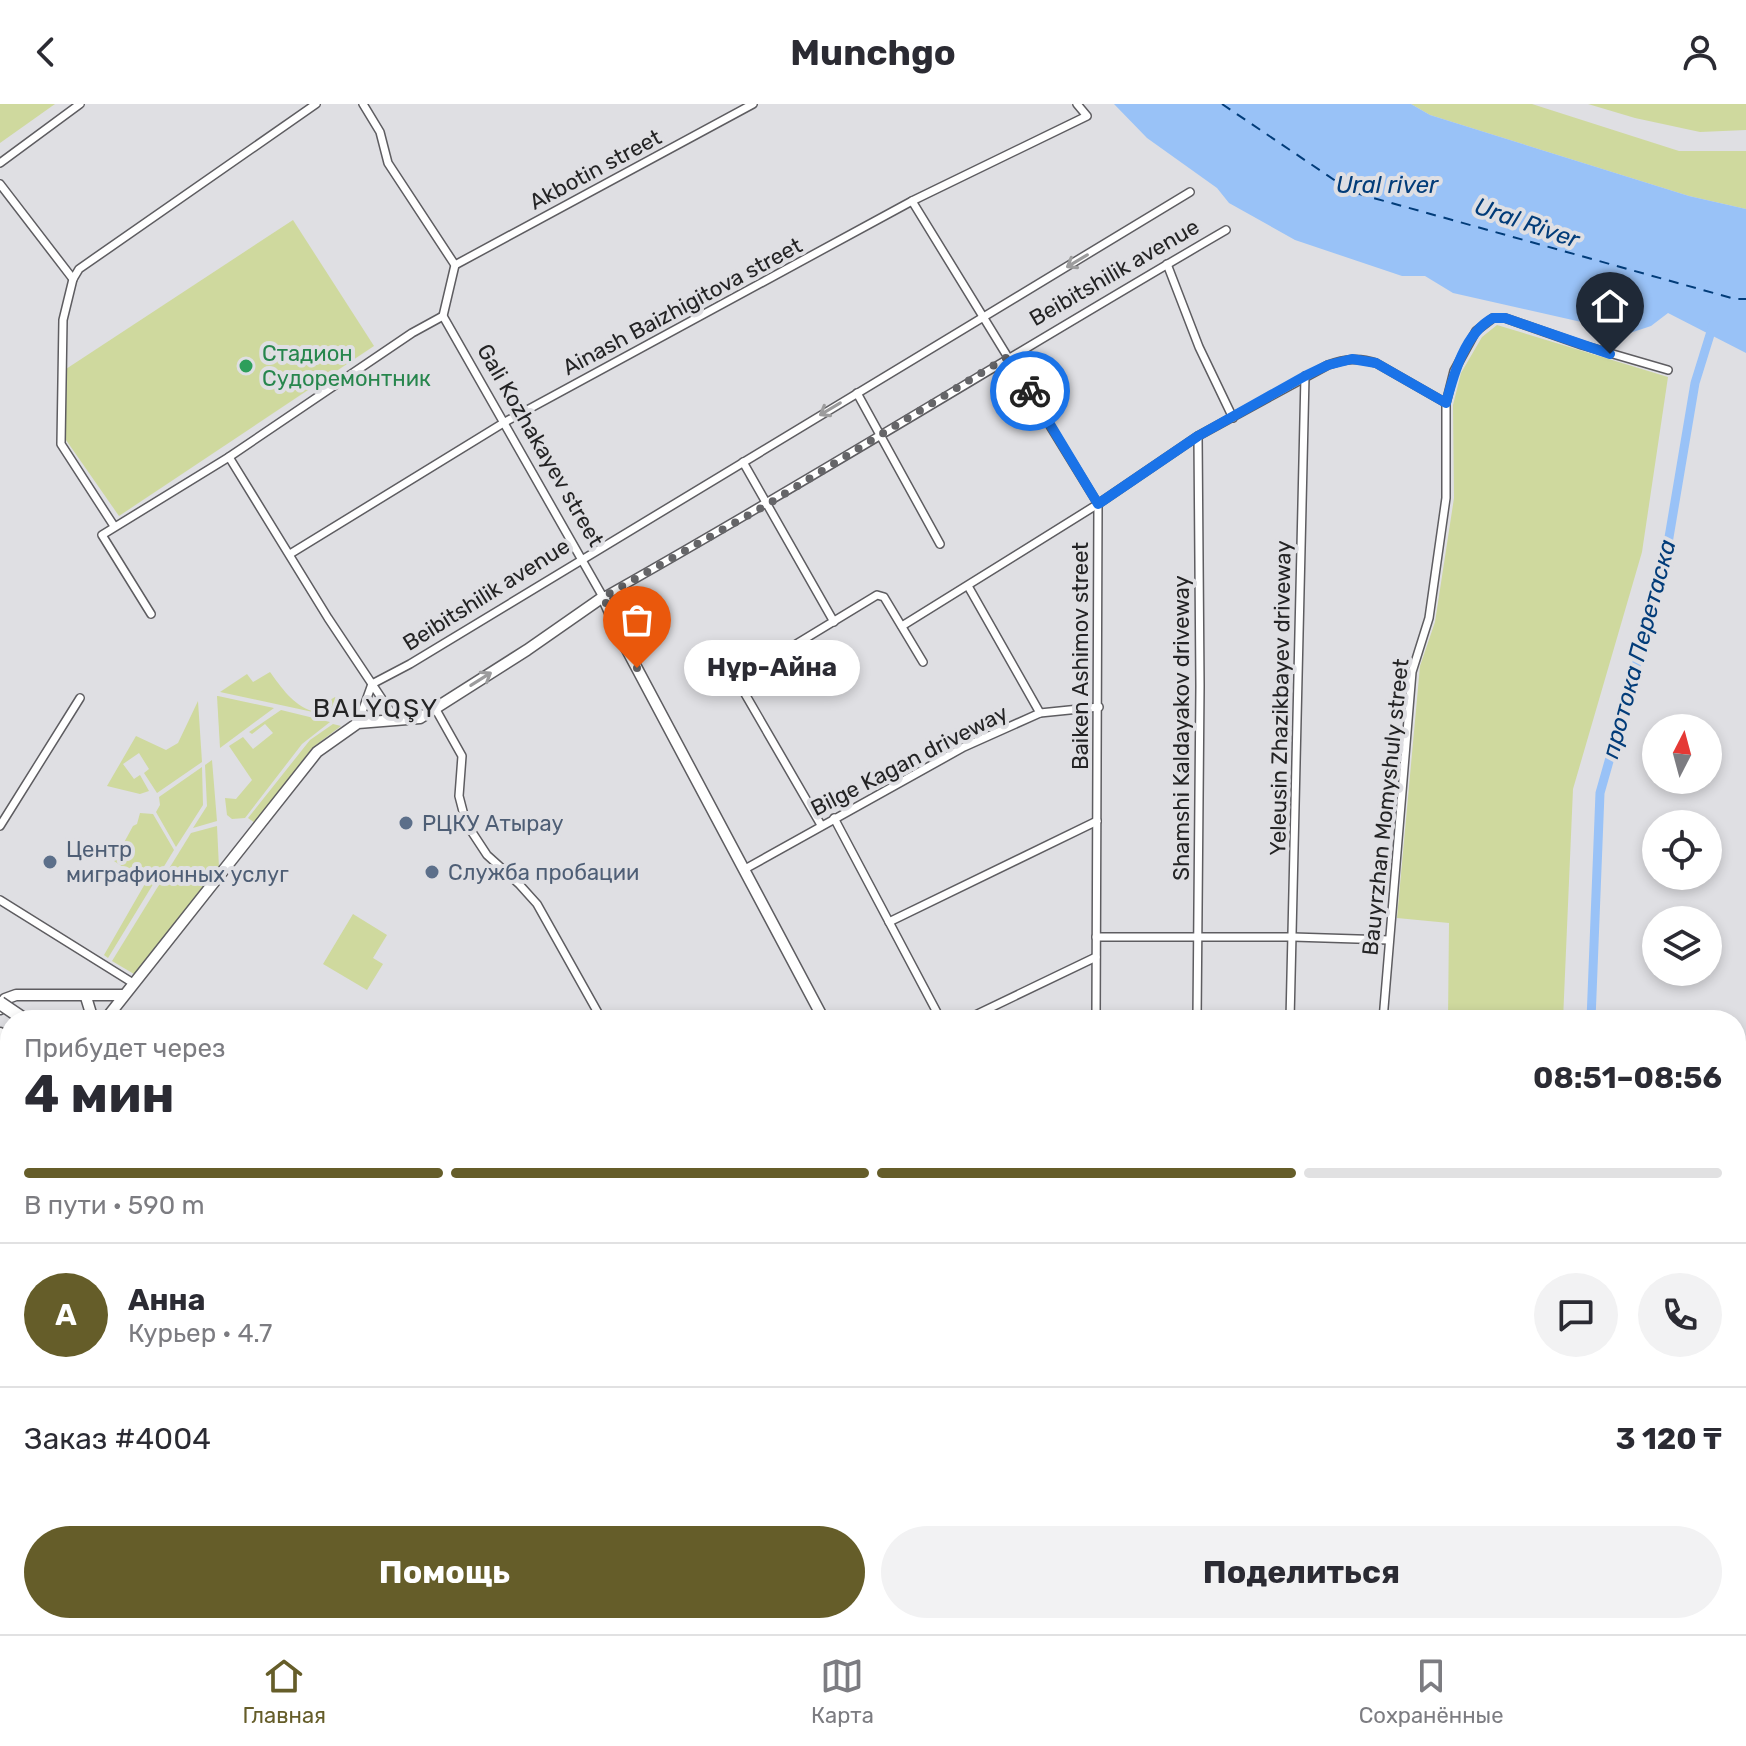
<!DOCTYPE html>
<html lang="ru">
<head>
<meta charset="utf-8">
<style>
  body { margin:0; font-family:Rubik,sans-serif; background:#f2f2f3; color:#2b2b33; height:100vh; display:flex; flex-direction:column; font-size:30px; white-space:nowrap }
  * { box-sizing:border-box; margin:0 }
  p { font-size:26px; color:#7c7c81 }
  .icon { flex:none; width:44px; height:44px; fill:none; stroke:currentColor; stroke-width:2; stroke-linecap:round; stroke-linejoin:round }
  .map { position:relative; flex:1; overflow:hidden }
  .details { position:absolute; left:0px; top:906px; width:1746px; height:624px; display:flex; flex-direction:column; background:#fff; border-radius:32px 32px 0 0; box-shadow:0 4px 12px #0003 }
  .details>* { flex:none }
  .needle { width:52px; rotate:6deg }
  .buttons { position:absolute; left:1642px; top:610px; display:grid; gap:16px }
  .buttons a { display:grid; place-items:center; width:80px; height:80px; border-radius:50%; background:#fff; box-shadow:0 4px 12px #0003; font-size:40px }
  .pin { position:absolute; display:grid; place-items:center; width:68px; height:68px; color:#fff; margin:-82px -34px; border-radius:50% 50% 50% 0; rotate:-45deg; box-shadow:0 0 8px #0007 }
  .pin .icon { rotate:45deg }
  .courier { position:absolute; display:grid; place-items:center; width:80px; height:80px; margin:-40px; border:6px solid #1a73e8; border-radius:50%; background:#fff; color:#222; box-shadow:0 2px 10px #0007 }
  .bubble { position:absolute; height:56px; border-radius:28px; background:#fff; box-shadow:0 4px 12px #0003; font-size:26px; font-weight:700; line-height:56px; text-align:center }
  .head em { font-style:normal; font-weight:700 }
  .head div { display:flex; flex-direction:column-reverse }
  .head { display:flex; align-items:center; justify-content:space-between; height:136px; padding:0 24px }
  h1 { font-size:52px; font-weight:700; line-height:60px }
  .bar { display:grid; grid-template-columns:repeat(4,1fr); gap:12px 8px; align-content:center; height:96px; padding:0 24px }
  .bar i { height:10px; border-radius:6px; background:#e1e1e2 }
  .bar .current { background:#655d29 }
  .bar p { grid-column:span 4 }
  .line { display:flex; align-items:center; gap:20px; padding:0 24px; border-top:2px solid #e1e1e2 }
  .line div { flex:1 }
  .round { display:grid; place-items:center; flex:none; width:84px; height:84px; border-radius:42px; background:#f2f2f3 }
  .button { display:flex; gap:16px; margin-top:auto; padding:16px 24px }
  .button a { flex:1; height:92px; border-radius:48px; background:#655d29; color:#fff; font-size:32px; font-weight:700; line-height:92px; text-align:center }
  .button a+a { background:#f2f2f3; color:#2b2b33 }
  header { display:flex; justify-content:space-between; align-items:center; height:104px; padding:0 24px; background:#fff; font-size:36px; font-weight:700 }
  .tabs { display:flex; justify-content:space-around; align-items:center; height:112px; border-top:2px solid #e1e1e2; background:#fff; font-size:22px; color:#7c7c81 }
  .tabs a { display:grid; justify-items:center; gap:4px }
  .tabs .current { color:#655d29 }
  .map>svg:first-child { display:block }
  .green { fill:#cfd99e }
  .water { fill:#99c2f7 }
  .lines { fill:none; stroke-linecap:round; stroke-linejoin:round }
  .canal { stroke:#99c2f7; stroke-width:9 }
  .ferry { stroke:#023c79; stroke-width:2; stroke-dasharray:10 8; stroke-linecap:butt }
  .street-casing { stroke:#5e5d61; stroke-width:10 }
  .secondary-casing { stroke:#5e5d61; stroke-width:13 }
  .primary-casing { stroke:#5e5d61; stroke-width:15 }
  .street { stroke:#fff; stroke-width:7 }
  .secondary { stroke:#fff; stroke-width:10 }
  .primary { stroke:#fff; stroke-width:12 }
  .rail { stroke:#6c6c6e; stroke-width:3 }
  .primary-bridge-casing { stroke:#5e5d61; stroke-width:15; stroke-linecap:butt }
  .primary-bridge { stroke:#fff; stroke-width:12 }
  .oneway { stroke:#9c9c9d }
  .done { stroke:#656568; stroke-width:8; stroke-dasharray:0 14.4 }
  .route { stroke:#1a73e8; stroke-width:10 }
  .leisure-dot { fill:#2e9e5b; stroke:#dfdfe3; stroke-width:3 }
  .service-dot { fill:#5c6f8a; stroke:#dfdfe3; stroke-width:3 }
  .labels { text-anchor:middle; stroke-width:8; stroke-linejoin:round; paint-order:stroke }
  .street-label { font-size:22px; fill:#242425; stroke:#dfdfe3 }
  .leisure-label { font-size:22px; fill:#27864d; stroke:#dfdfe3; text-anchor:start }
  .service-label { font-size:22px; fill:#4e5e75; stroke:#dfdfe3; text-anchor:start }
  .water-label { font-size:24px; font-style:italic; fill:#023c79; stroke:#dfdfe3 }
  .quarter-label { font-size:26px; letter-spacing:2px; fill:#242425; stroke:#dfdfe3 }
</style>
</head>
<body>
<header><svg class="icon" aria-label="back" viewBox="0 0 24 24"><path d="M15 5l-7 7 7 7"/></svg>Munchgo<svg class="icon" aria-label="person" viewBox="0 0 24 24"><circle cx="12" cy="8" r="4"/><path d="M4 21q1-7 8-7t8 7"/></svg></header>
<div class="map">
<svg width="1746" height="1530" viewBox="0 0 1746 1530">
  <rect width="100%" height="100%" fill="#dfdfe3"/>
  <!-- green -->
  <g class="green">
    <polygon points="0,0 55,0 0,39"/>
    <polygon points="1411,0 1532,0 1679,47 1746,47 1746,105 1689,92 1430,11"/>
    <polygon points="1588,0 1746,0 1746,26 1700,28 1635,14"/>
    <polygon points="293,116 374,242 119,412 66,336 66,265"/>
    <polygon points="1497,221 1668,273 1642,448 1573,685 1563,916 1448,916 1449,819 1397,814 1420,562 1435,518 1454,394 1453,301 1461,269 1482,233"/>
    <path d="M270,568C281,583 293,601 312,607L335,593L345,607L336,613L220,588L247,570L253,578Z"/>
    <polygon points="217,592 218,592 274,604 220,644"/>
    <polygon points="198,597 202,658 157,689 144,669 149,665 139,649 123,660 134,675 140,671 149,687 140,690 107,682 136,632 166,646 178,639"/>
    <polygon points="281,606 330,618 302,640 245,714 232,715 227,711 225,694 236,695 252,676 229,642 243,633 253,645 273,629 265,620 252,630 249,628"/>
    <polygon points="333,620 341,622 312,644 255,719 248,714 310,636"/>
    <polygon points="212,656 217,717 193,724 207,702 205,661"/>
    <polygon points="202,663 203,701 176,743 156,708 160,701 159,693"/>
    <polygon points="140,709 153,710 174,746 108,854 104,851 146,778 114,757 133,722 137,720"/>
    <polygon points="217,722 219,764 134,870 112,857 191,729"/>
    <polygon points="353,810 387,831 373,854 383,860 367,886 323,860"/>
  </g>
  <!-- water -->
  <polygon class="water" points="1114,0 1411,0 1430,11 1689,92 1746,105 1746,249 1668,209 1651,222 1630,229 1453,189 1425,172 1402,172 1295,136 1229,99 1217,84 1147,34"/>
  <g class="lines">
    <!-- canal -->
    <g class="canal">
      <polyline points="1591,916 1600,689 1664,463 1695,279 1713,221"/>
      <polyline points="1736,1477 1746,1498"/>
    </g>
    <!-- ferry -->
    <polyline class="ferry" points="1222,0 1352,88 1735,195 1746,195"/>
    <defs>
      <g id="street">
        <path d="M363,0L380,28L388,59L455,161L443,212L603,493C813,375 1018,247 1226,126"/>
        <polyline points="0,59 80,0"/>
        <polyline points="0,80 73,175"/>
        <polyline points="912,97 1098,400 1096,916"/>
        <polyline points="1167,160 1199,243 1233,314"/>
        <polyline points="455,161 753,0"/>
        <polyline points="857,289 940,440"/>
        <polyline points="229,353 328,514 396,616"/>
        <polyline points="743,358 834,518"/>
        <polyline points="114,422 61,340 63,216 73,175 79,165 316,0"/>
        <polyline points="290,450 505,318 912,97 1087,12 1077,0"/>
        <polyline points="968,482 1040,609"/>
        <polyline points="151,510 102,431 229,353 412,229 443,212"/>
        <path d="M902,522L1098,400L1198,332L1328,261C1345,255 1359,253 1376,259L1446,299"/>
        <polyline points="435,604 462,652 459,692 466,719 487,751 519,780 537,800 602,916"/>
        <polyline points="358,619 372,580 410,560 1190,88"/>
        <polyline points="834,714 941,916"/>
        <polyline points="821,721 737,576 877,491 884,493 923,558"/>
        <polyline points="0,722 80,594"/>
        <polyline points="745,765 964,643 1040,609 1099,603"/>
        <polyline points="0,796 133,879"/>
        <polyline points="889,818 1097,717"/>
        <polyline points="1096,833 1293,833 1389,836"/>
        <polyline points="965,916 1096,853"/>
        <polyline points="1197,916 1200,582 1198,332"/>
        <polyline points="1290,916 1305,272"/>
        <polyline points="1383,916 1412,568 1429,514 1446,394 1446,299 1454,267 1476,227 1493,214 1505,214 1582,241 1668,266"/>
        <polyline points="1736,959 1746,959"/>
        <polyline points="0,1055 10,1037"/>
        <polyline points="0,1295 10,1301"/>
        <polyline points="136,1520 153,1530"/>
        <polyline points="518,1520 534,1530"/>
        <polyline points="711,1520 726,1530"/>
        <polyline points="406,1530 411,1520"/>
        <polyline points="701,1530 708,1520"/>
        <polyline points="1559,1530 1564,1520"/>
      </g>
      <g id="secondary">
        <polyline points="86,893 93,916"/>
        <polyline points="0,905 5,895 16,891 123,891"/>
        <polyline points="105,916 317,648 358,619 420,614 527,546 603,493 624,540 824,916"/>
        <polyline points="0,929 10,950"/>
        <polyline points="1015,1520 1016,1530"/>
      </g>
      <polyline id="primary" points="1736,1123 1746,1119"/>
    </defs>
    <!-- street casing -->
    <use href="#street" class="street-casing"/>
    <!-- secondary casing -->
    <use href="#secondary" class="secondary-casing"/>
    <!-- primary casing -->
    <use href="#primary" class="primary-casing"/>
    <!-- street -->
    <use href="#street" class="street"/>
    <!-- secondary -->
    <use href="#secondary" class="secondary"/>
    <!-- primary -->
    <use href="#primary" class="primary"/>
    <!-- rail -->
    <g class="rail">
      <polyline points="1736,1483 1746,1478"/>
      <polyline points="1645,1530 1664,1520"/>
    </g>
    <defs>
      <polyline id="primary-bridge" points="0,899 25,916"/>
    </defs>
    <!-- primary-bridge casing -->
    <use href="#primary-bridge" class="primary-bridge-casing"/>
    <!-- primary-bridge -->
    <use href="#primary-bridge" class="primary-bridge"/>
  </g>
  <!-- one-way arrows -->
  <defs><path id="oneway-shaft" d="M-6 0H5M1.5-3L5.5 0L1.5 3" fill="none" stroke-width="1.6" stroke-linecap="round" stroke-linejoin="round" transform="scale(2)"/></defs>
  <g class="oneway">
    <use href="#oneway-shaft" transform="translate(1077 157) rotate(149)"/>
    <use href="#oneway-shaft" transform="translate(830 305) rotate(149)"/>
    <use href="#oneway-shaft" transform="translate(481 575) rotate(-32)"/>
  </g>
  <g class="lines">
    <!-- done -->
    <polyline class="done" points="637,564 603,493 768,400 1009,252 1030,287"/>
    <!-- route -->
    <path class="route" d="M1030,287L1098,400L1198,332L1305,272L1328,261L1352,255L1376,259L1446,299C1454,269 1465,229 1493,214H1505L1610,250"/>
  </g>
  <!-- markers -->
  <circle class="leisure-dot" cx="246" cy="262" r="8"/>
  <g class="service-dot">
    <circle cx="406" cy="719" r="8"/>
    <circle cx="50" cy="758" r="8"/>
    <circle cx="432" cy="768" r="8"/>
  </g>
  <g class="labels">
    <!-- street labels -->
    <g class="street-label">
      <text transform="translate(595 65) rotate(-28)" y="8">Akbotin street</text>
      <text transform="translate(1114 168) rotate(-30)" y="8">Beibitshilik avenue</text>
      <text transform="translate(682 202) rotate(-28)" y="8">Ainash Baizhigitova street</text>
      <text transform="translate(541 341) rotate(60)" y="8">Gali Kozhakayev street</text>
      <text transform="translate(486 490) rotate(-32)" y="8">Beibitshilik avenue</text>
      <text transform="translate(1080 552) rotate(-90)" y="8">Baiken Ashimov street</text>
      <text transform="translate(1280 594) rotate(-89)" y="8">Yeleusin Zhazikbayev driveway</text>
      <text transform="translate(1181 624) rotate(-90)" y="8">Shamshi Kaldayakov driveway</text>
      <text transform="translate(909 656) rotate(-27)" y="8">Bilge Kagan driveway</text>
      <text transform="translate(1385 703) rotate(-84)" y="8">Bauyrzhan Momyshuly street</text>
    </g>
    <!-- leisure labels -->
    <g class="leisure-label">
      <text x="262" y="257">Стадион<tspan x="262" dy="25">Судоремонтник</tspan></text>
    </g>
    <!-- service labels -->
    <g class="service-label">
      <text x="422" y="727">РЦКУ Атырау</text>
      <text x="66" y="753">Центр<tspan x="66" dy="25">миграфионных услуг</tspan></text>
      <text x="448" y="776">Служба пробации</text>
    </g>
    <!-- water labels -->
    <g class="water-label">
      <text x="1387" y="89">Ural river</text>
      <text transform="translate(1527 119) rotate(19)" y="8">Ural River</text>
      <text transform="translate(1639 545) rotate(-75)" y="8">протока Перетаска</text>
    </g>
    <!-- quarter labels -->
    <g class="quarter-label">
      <text x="376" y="613">BALYQŞY</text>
    </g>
  </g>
</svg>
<div class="buttons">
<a><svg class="needle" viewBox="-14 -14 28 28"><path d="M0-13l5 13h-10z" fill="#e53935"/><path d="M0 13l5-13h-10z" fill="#7c7c81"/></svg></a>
<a><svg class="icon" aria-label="locate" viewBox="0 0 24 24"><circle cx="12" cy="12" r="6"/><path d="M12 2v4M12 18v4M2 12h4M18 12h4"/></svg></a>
<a><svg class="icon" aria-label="layers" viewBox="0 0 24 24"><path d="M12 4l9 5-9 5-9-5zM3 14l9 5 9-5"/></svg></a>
</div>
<div class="pin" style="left:637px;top:564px;background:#ea580c"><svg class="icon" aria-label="bag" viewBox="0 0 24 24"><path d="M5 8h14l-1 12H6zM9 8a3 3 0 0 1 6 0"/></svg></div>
<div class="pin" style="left:1610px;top:250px;background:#1f2937"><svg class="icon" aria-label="home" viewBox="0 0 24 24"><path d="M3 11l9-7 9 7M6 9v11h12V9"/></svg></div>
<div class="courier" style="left:1030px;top:287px"><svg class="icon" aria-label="bike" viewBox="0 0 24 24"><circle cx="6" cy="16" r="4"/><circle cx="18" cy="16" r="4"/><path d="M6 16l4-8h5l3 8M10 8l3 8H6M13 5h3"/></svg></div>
<div class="bubble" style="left:684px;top:536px;width:176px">Нұр-Айна</div>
<section class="details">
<div class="head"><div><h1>4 мин</h1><p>Прибудет через</p></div><em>08:51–08:56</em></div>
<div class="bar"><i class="current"></i><i class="current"></i><i class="current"></i><i></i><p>В пути · 590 m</p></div>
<div class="line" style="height:144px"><b class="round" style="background:#655d29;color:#fff">А</b><div><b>Анна</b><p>Курьер · 4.7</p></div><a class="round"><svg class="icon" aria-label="chat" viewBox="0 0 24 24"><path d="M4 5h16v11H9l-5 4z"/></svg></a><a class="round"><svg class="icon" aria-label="phone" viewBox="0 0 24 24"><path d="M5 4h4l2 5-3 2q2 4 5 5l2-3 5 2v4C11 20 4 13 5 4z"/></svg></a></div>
<div class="line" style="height:104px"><div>Заказ #4004</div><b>3 120 ₸</b></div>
<div class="button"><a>Помощь</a><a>Поделиться</a></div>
</section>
</div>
<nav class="tabs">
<a class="current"><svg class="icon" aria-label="home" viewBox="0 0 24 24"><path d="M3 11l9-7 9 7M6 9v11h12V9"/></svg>Главная</a>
<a><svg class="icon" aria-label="map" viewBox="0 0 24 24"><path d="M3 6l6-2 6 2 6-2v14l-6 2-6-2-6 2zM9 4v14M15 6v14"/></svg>Карта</a>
<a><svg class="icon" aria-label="saved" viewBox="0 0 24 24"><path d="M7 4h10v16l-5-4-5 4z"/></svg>Сохранённые</a>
</nav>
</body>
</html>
